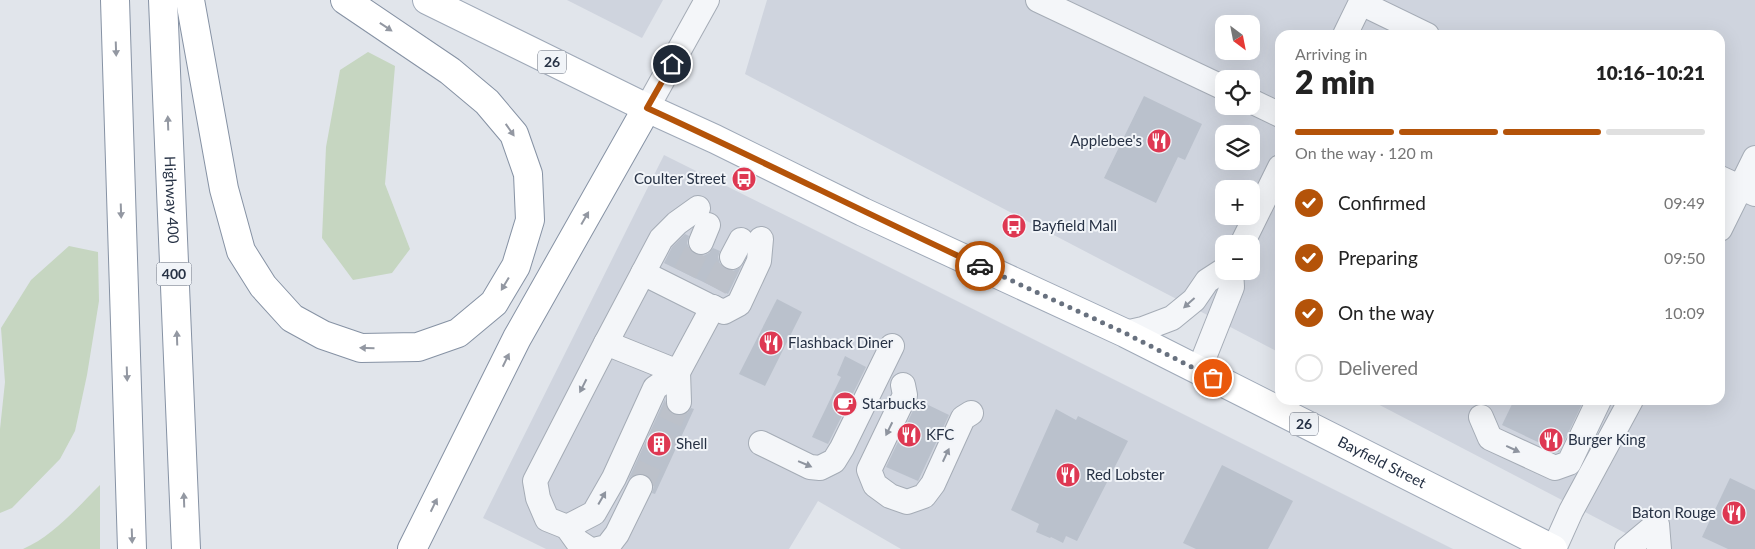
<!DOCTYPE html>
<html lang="en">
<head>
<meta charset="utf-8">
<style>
  body { margin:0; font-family:Lato,sans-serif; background:#f2f2f2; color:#222; height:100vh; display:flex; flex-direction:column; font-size:19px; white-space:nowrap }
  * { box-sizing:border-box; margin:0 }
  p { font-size:16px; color:#767676 }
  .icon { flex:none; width:28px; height:28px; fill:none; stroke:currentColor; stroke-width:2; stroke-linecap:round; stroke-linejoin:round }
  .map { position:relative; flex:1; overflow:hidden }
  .panel { position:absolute; left:1275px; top:30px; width:450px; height:375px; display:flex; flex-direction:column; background:#fff; border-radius:15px; box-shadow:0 5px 20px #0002 }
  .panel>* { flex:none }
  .needle { width:32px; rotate:148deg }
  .tools { position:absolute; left:1215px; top:15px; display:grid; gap:10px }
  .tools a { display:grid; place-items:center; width:45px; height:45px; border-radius:10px; background:#fff; box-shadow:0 5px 20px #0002; font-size:25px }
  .pin { position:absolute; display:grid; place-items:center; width:42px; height:42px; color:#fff; margin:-21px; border:2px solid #fff; border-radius:50%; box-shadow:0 1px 5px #0007 }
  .courier { position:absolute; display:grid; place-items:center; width:50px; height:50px; margin:-25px; border:4px solid #b45309; border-radius:50%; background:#fff; color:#222; box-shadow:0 1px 6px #0007 }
  .summary em { font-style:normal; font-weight:800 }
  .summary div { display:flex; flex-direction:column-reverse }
  .summary { display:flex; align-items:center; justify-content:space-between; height:85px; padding:0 20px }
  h1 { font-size:32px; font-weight:800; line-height:38px }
  .bar { display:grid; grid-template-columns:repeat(4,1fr); gap:8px 5px; align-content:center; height:60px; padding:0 20px }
  .bar i { height:6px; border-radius:4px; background:#e0e0e0 }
  .bar .active { background:#b45309 }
  .bar p { grid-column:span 4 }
  ol { padding:0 20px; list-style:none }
  li { display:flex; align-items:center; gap:15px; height:55px }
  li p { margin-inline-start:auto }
  li .icon { padding:5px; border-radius:50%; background:#b45309; color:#fff; stroke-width:4 }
  li:last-child { color:#767676 }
  li i { width:28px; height:28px; border:2px solid #e0e0e0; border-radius:50% }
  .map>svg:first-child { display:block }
  .built { fill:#cfd4de; fill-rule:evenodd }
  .green { fill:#c6d6c1 }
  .building { fill:#bac1cc }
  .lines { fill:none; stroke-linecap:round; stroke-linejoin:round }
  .minor-tunnel { stroke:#bcc1ca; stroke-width:24; stroke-dasharray:24 12; stroke-linecap:butt }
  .minor-casing { stroke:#a5acb6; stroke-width:26 }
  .major-casing { stroke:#9fa9b8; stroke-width:30 }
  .highway-casing { stroke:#8692a4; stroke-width:30 }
  .minor { stroke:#f4f6f9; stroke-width:24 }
  .major { stroke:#fff; stroke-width:28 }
  .highway { stroke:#fff; stroke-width:28 }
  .oneway { fill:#9398a2 }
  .oneway2 { fill:#8e949f }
  .done { stroke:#68717f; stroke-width:5; stroke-dasharray:0 9 }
  .route { stroke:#b45309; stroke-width:6 }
  .labels { text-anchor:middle; stroke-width:4; stroke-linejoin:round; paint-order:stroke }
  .shield { fill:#f1f4f8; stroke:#646c7b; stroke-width:1 }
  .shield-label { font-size:14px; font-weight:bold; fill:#273245 }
  .poi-label { font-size:15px; fill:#273245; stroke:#f1f4f8; text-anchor:start }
  .street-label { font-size:15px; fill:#273245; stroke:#f1f4f8 }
</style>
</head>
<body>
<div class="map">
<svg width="1755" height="549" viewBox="0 0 1755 549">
  <rect width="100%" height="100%" fill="#e1e5eb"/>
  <!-- built -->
  <g class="built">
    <polygon points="567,0 663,0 642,38"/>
    <path d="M767,0H1755V549H1656L1370,400H1720V35H1280V353L745,74ZM1224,24H1251V51H1224ZM1224,79H1251V106H1224ZM1224,134H1251V161H1224ZM1224,189H1251V216H1224ZM1224,244H1251V271H1224Z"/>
    <polygon points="664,155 803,224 1453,549 901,549 818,501 789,549 546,549 483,518"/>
  </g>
  <!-- green -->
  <g class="green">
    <polygon points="368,52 395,66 385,184 410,249 392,273 353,280 322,238 326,147 340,70"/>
    <polygon points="69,246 98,252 99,301 87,375 75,431 60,459 12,508 0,513 0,429 5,382 1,328 31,280"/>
    <path d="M100,485V549H23C53,536 77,508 100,485Z"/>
  </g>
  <!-- building -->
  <g class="building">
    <polygon points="1144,96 1202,124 1185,160 1178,157 1156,203 1104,178"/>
    <polygon points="685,234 689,236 687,243 690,250 695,254 703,256 709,253 713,248 720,251 718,257 720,264 725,269 733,271 741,267 728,294 664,263 672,247"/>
    <polygon points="777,299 802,312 765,386 739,374"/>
    <polygon points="845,356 866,367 828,444 812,437 841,377 837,375"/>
    <polygon points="665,399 667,409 673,414 680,416 687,413 691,408 694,409 655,494 652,493 654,486 652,480 646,474 639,473 633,475 628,480"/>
    <polygon points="918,400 949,415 918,481 886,467"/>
    <polygon points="1514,400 1584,400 1559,452 1502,425"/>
    <polygon points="1056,409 1076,420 1078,416 1128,441 1077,541 1066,536 1063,543 1051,537 1050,538 1036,532 1039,524 1011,510"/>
    <polygon points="1222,465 1293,501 1268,549 1196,549 1183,543"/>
    <polygon points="1730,478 1755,490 1755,549 1728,549 1702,537"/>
  </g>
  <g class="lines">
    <!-- minor-tunnel -->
    <g class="minor-tunnel">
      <polyline points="685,273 701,242"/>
      <polyline points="715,288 732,257"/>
      <polyline points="640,487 679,402"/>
    </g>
    <defs>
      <g id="minor">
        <polyline points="1038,0 1224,88"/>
        <polyline points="1361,3 1427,35"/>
        <polyline points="1345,35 1362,0"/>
        <polyline points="1251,101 1280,115"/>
        <polyline points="647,108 707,0"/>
        <polyline points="1720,178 1755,194"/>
        <polyline points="698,208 677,223 661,239 643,273 707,305 724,312 739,304 759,261 761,239"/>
        <polyline points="1720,229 1755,158"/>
        <polyline points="701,242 708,225"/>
        <polyline points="1242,244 1280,167"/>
        <polyline points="732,257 741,240"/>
        <polyline points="643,273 606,343 678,372 713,307"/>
        <polyline points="1125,333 1143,329 1172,318 1194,300 1207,281 1224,270"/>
        <polyline points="606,343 535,481 538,498 547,519 567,527 594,513 614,478 655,388 678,372"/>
        <polyline points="1199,370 1232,287 1231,271"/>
        <polyline points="678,372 679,402"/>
        <polyline points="903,385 905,395 869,470 875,485 890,496 907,502 924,496 933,484 963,418 971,413"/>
        <polyline points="1481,417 1490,438 1555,468 1569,463 1599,400"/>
        <polyline points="761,443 810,467 820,468 834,461 842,448 892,346"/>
        <polyline points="567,527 577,541 589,549"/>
        <polyline points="598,549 607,547 617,534 640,487"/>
        <polyline points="1554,549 1571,511 1631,400"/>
        <polyline points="1627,549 1657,524 1659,549"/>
      </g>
      <g id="major">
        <path id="s1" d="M427,0L647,108L715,139L863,212L1125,333L1553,549"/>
      </g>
      <g id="highway">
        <polyline points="115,0 132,549"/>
        <path id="s2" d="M163,0L186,549"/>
        <polyline points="190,0 224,189 241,251 263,286 292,318 323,335 361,348 418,347 458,333 494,303 516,266 530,220 528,174 514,134 487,102 450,71 345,0"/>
        <polyline points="412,549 517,338 647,108"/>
      </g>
    </defs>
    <!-- minor casing -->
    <use href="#minor" class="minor-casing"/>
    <!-- major casing -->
    <use href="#major" class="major-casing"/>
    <!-- highway casing -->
    <use href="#highway" class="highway-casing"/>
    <!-- minor -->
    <use href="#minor" class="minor"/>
    <!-- major -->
    <use href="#major" class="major"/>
    <!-- highway -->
    <use href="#highway" class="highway"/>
  </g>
  <!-- one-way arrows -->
  <defs><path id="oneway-solid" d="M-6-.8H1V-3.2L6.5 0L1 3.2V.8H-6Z" transform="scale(1.25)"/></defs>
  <g class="oneway">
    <use href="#oneway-solid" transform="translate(386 27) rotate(34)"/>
    <use href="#oneway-solid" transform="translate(116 49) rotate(88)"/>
    <use href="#oneway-solid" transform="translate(168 123) rotate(-92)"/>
    <use href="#oneway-solid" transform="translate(510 130) rotate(55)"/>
    <use href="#oneway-solid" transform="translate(121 211) rotate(88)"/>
    <use href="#oneway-solid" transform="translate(585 218) rotate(-60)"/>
    <use href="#oneway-solid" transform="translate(505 284) rotate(121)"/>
    <use href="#oneway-solid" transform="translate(177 338) rotate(-92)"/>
    <use href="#oneway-solid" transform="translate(367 348) rotate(-178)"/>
    <use href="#oneway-solid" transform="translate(506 360) rotate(-64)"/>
    <use href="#oneway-solid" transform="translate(127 374) rotate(88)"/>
    <use href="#oneway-solid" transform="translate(184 500) rotate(-92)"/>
    <use href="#oneway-solid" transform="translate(434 505) rotate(-64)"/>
    <use href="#oneway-solid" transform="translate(132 536) rotate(88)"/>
  </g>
  <g class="oneway2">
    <use href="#oneway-solid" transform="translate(1189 303) rotate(138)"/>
    <use href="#oneway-solid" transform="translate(583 386) rotate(117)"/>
    <use href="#oneway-solid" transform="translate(889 429) rotate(116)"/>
    <use href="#oneway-solid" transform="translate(1513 449) rotate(25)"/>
    <use href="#oneway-solid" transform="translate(946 455) rotate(-65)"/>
    <use href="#oneway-solid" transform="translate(805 464) rotate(23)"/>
    <use href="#oneway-solid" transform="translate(602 498) rotate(-60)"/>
  </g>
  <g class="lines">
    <!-- done -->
    <polyline class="done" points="980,266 1125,333 1213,378"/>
    <!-- route -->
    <path class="route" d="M672,64L647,108C759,159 869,215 980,266"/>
  </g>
  <!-- icons -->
  <defs>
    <symbol id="restaurant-disc" viewBox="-11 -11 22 22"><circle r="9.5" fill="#de3852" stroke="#f1f4f8"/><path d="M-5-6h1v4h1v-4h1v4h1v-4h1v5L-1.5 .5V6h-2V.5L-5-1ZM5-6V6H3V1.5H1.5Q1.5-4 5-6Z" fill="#fff"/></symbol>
    <symbol id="bus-disc" viewBox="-11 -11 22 22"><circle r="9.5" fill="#de3852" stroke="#f1f4f8"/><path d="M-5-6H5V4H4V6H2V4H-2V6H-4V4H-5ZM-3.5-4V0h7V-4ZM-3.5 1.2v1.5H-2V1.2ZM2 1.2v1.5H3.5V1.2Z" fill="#fff"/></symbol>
    <symbol id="cafe-disc" viewBox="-11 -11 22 22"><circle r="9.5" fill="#de3852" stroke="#f1f4f8"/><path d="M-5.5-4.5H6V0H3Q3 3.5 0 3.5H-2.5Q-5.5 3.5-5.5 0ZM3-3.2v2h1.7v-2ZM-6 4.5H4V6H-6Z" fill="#fff"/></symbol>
    <symbol id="building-disc" viewBox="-11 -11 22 22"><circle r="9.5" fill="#de3852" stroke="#f1f4f8"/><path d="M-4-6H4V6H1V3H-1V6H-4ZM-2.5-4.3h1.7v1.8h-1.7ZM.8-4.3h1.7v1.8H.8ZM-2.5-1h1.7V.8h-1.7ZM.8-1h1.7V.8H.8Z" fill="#fff"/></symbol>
  </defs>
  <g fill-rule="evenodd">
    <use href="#restaurant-disc" x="1145" y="127" width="28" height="28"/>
    <use href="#bus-disc" x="730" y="165" width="28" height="28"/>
    <use href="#bus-disc" x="1000" y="212" width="28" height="28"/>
    <use href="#restaurant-disc" x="757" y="329" width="28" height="28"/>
    <use href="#cafe-disc" x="831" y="390" width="28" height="28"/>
    <use href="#restaurant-disc" x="895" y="421" width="28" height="28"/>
    <use href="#restaurant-disc" x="1537" y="426" width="28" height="28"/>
    <use href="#building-disc" x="645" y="430" width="28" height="28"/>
    <use href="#restaurant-disc" x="1054" y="461" width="28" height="28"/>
    <use href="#restaurant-disc" x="1720" y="499" width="28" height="28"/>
  </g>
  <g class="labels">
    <!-- shield labels -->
    <g class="shield">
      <rect x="538" y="50.5" width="28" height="23" rx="4"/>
      <rect x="156.5" y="262.5" width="35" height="23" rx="4"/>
      <rect x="1290" y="412.5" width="28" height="23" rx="4"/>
    </g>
    <g class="shield-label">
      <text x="552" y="67">26</text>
      <text x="174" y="279">400</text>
      <text x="1304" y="429">26</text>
    </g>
    <!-- poi labels -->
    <g class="poi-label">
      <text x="1142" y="146" text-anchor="end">Applebee's</text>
      <text x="726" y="184" text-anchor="end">Coulter Street</text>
      <text x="1032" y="231">Bayfield Mall</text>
      <text x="788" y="348">Flashback Diner</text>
      <text x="862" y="409">Starbucks</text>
      <text x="926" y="440">KFC</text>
      <text x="1568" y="445">Burger King</text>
      <text x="676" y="449">Shell</text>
      <text x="1086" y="480">Red Lobster</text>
      <text x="1716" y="518" text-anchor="end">Baton Rouge</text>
    </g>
    <!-- street labels -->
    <g class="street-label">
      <text dy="5" stroke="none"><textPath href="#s2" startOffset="200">Highway 400</textPath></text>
      <text dy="5" stroke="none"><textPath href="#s1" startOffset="1061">Bayfield Street</textPath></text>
    </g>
  </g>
</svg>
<div class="tools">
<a><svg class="needle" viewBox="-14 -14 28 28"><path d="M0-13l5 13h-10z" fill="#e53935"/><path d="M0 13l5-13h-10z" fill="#767676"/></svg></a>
<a><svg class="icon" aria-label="locate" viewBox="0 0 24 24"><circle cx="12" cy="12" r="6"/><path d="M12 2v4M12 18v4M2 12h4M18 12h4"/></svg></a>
<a><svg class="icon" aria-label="layers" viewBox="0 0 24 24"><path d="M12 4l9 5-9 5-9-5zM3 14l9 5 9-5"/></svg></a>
<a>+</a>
<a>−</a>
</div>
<div class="pin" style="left:1213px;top:378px;background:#ea580c"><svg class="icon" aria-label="bag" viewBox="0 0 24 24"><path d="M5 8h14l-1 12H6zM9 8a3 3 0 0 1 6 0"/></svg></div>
<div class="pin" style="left:672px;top:64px;background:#1f2937"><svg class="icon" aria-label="home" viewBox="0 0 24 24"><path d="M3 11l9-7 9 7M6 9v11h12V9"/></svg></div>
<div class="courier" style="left:980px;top:266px"><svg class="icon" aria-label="car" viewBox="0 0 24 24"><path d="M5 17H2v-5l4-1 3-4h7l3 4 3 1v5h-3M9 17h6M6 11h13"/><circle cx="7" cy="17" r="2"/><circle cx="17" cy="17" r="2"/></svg></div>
<section class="panel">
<div class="summary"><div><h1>2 min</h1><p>Arriving in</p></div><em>10:16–10:21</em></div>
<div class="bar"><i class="active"></i><i class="active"></i><i class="active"></i><i></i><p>On the way · 120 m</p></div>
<ol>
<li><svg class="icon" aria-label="check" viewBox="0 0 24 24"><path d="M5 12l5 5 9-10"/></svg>Confirmed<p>09:49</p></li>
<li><svg class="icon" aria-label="check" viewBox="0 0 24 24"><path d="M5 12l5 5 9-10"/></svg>Preparing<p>09:50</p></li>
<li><svg class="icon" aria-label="check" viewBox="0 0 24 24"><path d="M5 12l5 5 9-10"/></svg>On the way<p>10:09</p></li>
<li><i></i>Delivered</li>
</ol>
</section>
</div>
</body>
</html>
